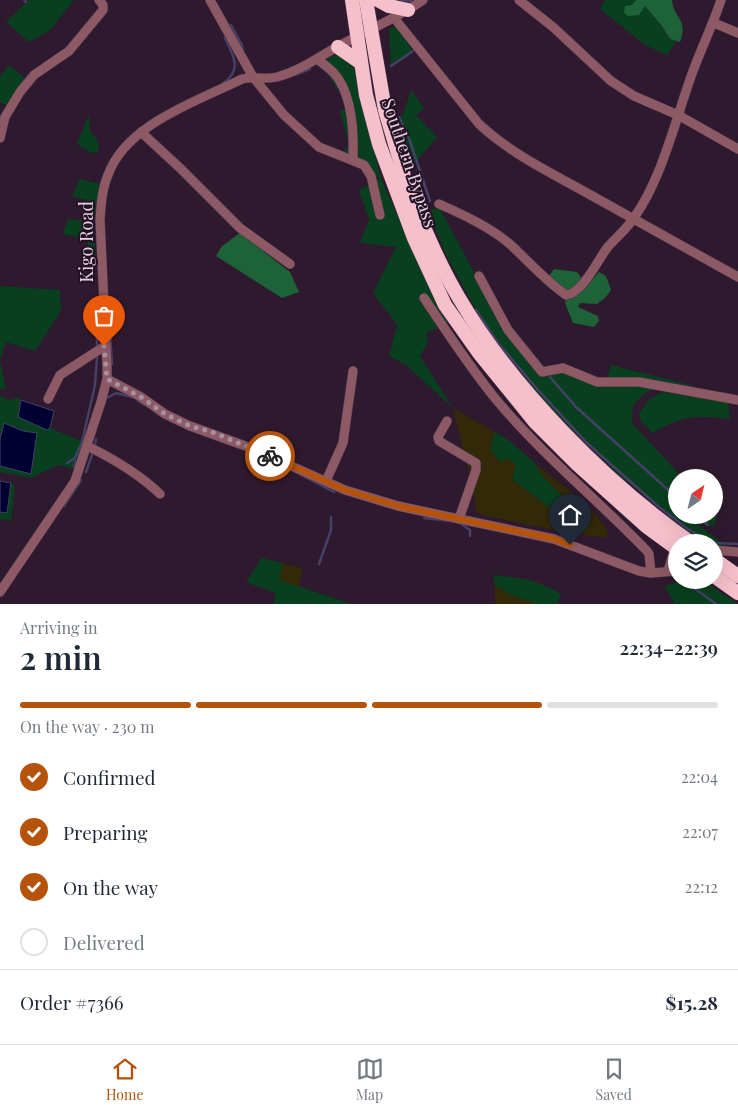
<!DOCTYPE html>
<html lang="en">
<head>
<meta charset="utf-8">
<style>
  body { margin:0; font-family:"Playfair Display",serif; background:#f6f6f7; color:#1f2937; height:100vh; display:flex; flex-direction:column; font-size:19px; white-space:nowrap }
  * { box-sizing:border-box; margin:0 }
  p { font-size:16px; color:#747a83 }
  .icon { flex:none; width:28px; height:28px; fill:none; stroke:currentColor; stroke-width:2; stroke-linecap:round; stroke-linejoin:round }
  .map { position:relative; height:604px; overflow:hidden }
  .drawer { display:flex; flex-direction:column; background:#fff; flex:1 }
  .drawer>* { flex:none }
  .needle { width:32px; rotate:35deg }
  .tools { position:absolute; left:668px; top:469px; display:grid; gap:10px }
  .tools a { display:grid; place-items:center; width:55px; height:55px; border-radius:50%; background:#fff; box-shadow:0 5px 20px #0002; font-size:25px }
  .pin { position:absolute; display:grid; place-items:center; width:42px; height:42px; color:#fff; margin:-51px -21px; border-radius:50% 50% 50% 0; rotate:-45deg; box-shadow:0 0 5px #0007 }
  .pin .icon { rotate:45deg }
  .courier { position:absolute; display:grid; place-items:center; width:50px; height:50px; margin:-25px; border:4px solid #b45309; border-radius:50%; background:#fff; color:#222; box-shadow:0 1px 6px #0007 }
  .summary em { font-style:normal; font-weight:600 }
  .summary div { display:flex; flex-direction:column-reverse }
  .summary { display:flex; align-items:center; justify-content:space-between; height:85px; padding:0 20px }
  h1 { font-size:32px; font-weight:600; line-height:38px }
  .bar { display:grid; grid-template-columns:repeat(4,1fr); gap:8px 5px; align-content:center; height:60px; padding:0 20px }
  .bar i { height:6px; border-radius:4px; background:#e0e1e3 }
  .bar .active { background:#b45309 }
  .bar p { grid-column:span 4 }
  .line { display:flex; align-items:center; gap:12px; padding:0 20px; border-top:1px solid #e0e1e3 }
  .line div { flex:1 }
  ol { padding:0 20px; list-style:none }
  li { display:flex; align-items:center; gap:15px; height:55px }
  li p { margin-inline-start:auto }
  li .icon { padding:5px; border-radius:50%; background:#b45309; color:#fff; stroke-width:4 }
  li:last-child { color:#747a83 }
  li i { width:28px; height:28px; border:2px solid #e0e1e3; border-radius:50% }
  .tabs { display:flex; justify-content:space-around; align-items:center; height:70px; border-top:1px solid #e0e1e3; background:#fff; font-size:14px; color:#747a83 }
  .tabs a { display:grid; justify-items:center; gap:2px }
  .tabs .active { color:#b45309 }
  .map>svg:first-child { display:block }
  .green { fill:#083f1e }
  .forest { fill:#1e6337 }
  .sand { fill:#312908 }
  .water { fill:#000132; stroke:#444066 }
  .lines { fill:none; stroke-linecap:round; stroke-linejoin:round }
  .stream { stroke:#444066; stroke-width:2.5 }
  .minor-casing { stroke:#4c374b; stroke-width:10 }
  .highway-casing { stroke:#4c374b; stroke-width:15 }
  .minor { stroke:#8d5965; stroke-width:9 }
  .highway { stroke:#f5bfcb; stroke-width:14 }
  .done { stroke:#a492a2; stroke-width:5; stroke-dasharray:0 9 }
  .route { stroke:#b45309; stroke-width:6 }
  .labels { text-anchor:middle; stroke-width:4; stroke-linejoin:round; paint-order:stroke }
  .street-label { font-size:18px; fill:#e3d3e1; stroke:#251024 }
</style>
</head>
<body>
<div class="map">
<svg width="738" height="604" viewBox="0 0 738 604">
  <rect width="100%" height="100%" fill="#2f192e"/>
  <!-- green -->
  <g class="green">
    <polygon points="29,0 74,0 50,30 29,42 6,22"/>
    <polygon points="605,0 636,0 632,5 645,6 662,26 669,39 676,41 667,55 645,45 600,9"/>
    <polygon points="396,26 413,51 391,66 389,29"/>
    <polygon points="341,52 353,63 364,115 382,180 433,297 449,322 426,333 428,342 420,356 453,408 406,365 389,356 397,325 373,293 396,247 360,243 369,220 359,190 380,179 360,160 342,153 349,145 340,111 349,107 320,63"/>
    <polygon points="9,65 27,80 8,106 0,102 0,76"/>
    <polygon points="411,90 424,108 416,115 437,137 414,164 398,122 404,112"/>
    <polygon points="89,114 90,132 97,139 99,151 91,153 77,144"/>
    <polygon points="79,179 101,184 94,223 96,261 87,259 88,240 63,234 68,219 84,221 87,200 72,197"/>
    <polygon points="438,205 502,325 532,368 543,377 562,372 607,380 611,365 694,386 661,384 643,395 633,405 632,423 682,477 676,478 676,515 714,514 717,520 713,526 697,524 728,547 714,547 714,542 705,542 698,539 618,474 558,416 535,391 476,310 446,255 429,213"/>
    <polygon points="0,286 60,290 61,311 35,351 6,342 0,360 6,390 0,388"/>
    <path d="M662,392L728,402L730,419C697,415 682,415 653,433L642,423L639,414L648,400Z"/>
    <polygon points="0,396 10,400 20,397 18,417 47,430 50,428 84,442 74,469 58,465 31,478 0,472 0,466 31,473 29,431 24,431 4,423 0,439"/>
    <polygon points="495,432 507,439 536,464 540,473 564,497 568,510 559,516 512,479 490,449"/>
    <polygon points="11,483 15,486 11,521 0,519 0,512 7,513"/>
    <polygon points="262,558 282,563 280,580 351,604 273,604 276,593 246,582"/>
    <path d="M493,575C518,577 540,580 561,594L557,603L558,604H533L532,602L513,596L495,585Z"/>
    <polygon points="683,580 703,580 738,604 675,604 664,586"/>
  </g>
  <!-- forest -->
  <g class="forest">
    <path d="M636,0H672C673,18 689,19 680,42L670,39L662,26L645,6L639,15L628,16L624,13L625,6L632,5Z"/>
    <polygon points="240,233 290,272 299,292 282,298 216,256 222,246"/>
    <polygon points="554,269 577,272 582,279 585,288 599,272 606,276 611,290 606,297 597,304 580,303 578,307 598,316 599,321 594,327 573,323 565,303 566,299 549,276"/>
  </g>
  <!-- sand -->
  <g class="sand">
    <path d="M453,408L495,432L490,449L499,462L507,458L516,465L512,479L560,516L568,510L564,498L540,473L536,464C562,486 591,502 608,532L606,538C564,533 523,524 482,515L475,511L476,504Z"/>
    <polygon points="282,563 303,568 298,587 280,580"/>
    <polygon points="495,585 513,596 532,602 533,604 495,604"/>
  </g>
  <!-- water -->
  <g class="water">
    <polygon points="21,400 54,411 50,428 47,430 18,417"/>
    <polygon points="4,423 23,431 37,433 31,474 0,466 0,439"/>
    <polygon points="0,481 11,483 7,513 0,512"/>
  </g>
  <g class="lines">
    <!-- stream -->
    <g class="stream">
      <polyline points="24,0 26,2"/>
      <polyline points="401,0 414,1"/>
      <polyline points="231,25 242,45 243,53"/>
      <polyline points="391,66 413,51"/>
      <polyline points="295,75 310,69"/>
      <path d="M222,84C243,70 234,57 225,38"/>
      <polyline points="399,117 410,141 430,201"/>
      <polyline points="476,310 498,343 538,390 587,443 659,507 689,530 715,543 738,544"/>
      <polyline points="110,331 112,364"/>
      <polyline points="97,347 97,299"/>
      <polyline points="550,377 576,407 676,497"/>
      <polyline points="105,399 116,393 132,397"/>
      <polyline points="138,401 145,405"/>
      <polyline points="95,446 96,439"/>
      <polyline points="67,463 75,458 82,442 95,385 97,357"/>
      <polyline points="74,467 76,461"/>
      <polyline points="86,472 93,452"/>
      <polyline points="301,475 334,492"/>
      <polyline points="64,506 81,480"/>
      <polyline points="696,515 708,525"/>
      <polyline points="424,518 450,521"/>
      <polyline points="460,523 470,530 470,536"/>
      <polyline points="319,564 331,530 331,517"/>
      <polyline points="690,585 716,604"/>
    </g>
    <defs>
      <g id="minor">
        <polyline points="210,0 253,77 284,115 319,147 364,165 371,176 380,215"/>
        <polyline points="519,0 553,27 611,81 634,96 678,115 738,149"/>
        <path d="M395,19L479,124C508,151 543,169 578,188C631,218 685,247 738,277"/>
        <polyline points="714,23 738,33"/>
        <path d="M317,59C322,63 328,67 333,72C353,93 354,133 353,160"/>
        <polyline points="141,132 180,168 240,228 290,264"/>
        <polyline points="0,138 5,117 20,92 34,75 69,51 103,10 103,5 99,0"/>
        <path d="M439,204C464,215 492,228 512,246C530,263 546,281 566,295C582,294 598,260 607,248C615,238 626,230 633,219C662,180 676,117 693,71C702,47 713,24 721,0"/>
        <polyline points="479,276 508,330 542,372 563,368 597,382 639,382 738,400"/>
        <path d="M424,298C446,331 469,366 494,397C540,453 597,499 647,551L649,554L651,573"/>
        <polyline points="107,379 141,397 165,414 190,426 251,448 345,490 398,506 554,539 639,571 651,573 676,571"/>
        <polyline points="48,399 60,375 105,346"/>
        <polyline points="447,421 438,437 439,441 476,463 476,470 459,519"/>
        <path d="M87,446C114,459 138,473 160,494"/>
        <polyline points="326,481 343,443 353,371"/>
        <polyline points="714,550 738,552"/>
        <polyline points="668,571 675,547"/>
        <path d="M0,592L75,481L101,402L107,379V367L100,220C101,205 102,189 108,175C126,124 198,101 242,79C254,76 265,80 277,77C300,71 318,57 339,46C367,30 396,19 423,0"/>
      </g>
      <g id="highway">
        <polyline points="352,0 366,95 379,144 414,238 445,305 479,353 535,422 577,464 646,526 676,548"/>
        <path d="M366,0L385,110L403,171L404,181C421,220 437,261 459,298C512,388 605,482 690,542"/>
        <polyline points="378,0 389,6 408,10"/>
        <polyline points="338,47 361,63"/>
        <polyline points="714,559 738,576"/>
        <polyline points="714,576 738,593"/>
      </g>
    </defs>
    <!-- minor casing -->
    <use href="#minor" class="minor-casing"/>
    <!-- highway casing -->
    <use href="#highway" class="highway-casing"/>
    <!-- minor -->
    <use href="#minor" class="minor"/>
    <!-- highway -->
    <use href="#highway" class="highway"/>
  </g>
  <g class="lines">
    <!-- done -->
    <polyline class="done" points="104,346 107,379 141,397 165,414 190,426 212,432 270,456"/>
    <!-- route -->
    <polyline class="route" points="270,456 345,490 398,506 554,539 570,545"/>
  </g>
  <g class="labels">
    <!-- street labels -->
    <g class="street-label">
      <text transform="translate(409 163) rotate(71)" y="6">Southern Bypass</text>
      <text transform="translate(87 242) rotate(-90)" y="6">Kigo Road</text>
    </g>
  </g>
</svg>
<div class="tools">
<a><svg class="needle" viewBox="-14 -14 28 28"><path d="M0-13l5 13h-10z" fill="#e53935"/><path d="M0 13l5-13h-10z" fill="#747a83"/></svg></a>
<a><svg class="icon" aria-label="layers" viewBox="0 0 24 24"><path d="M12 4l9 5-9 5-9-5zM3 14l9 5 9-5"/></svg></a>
</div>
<div class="pin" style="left:104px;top:346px;background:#ea580c"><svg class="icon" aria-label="bag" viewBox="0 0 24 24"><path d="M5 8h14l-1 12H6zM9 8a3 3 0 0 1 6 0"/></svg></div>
<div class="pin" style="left:570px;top:545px;background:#1f2937"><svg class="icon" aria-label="home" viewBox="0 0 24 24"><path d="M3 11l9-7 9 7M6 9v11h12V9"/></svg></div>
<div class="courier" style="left:270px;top:456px"><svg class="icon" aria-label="bike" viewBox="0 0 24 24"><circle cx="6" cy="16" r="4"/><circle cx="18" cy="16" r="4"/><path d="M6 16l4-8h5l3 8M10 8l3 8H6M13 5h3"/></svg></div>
</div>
<section class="drawer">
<div class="summary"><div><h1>2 min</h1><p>Arriving in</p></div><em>22:34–22:39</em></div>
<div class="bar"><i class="active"></i><i class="active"></i><i class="active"></i><i></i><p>On the way · 230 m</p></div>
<ol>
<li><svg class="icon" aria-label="check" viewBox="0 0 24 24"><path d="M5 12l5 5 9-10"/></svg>Confirmed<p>22:04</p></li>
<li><svg class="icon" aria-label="check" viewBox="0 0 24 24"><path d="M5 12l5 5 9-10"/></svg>Preparing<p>22:07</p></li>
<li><svg class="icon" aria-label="check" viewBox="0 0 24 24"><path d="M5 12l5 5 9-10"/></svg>On the way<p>22:12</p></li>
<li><i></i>Delivered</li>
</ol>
<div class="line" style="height:65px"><div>Order #7366</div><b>$15.28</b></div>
</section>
<nav class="tabs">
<a class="active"><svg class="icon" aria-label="home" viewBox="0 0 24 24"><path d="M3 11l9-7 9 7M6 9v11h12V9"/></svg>Home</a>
<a><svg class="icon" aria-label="map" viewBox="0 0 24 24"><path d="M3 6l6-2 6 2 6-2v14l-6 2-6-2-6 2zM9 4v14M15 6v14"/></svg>Map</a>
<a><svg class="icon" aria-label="saved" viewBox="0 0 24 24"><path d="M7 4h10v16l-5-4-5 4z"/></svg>Saved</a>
</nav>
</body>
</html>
